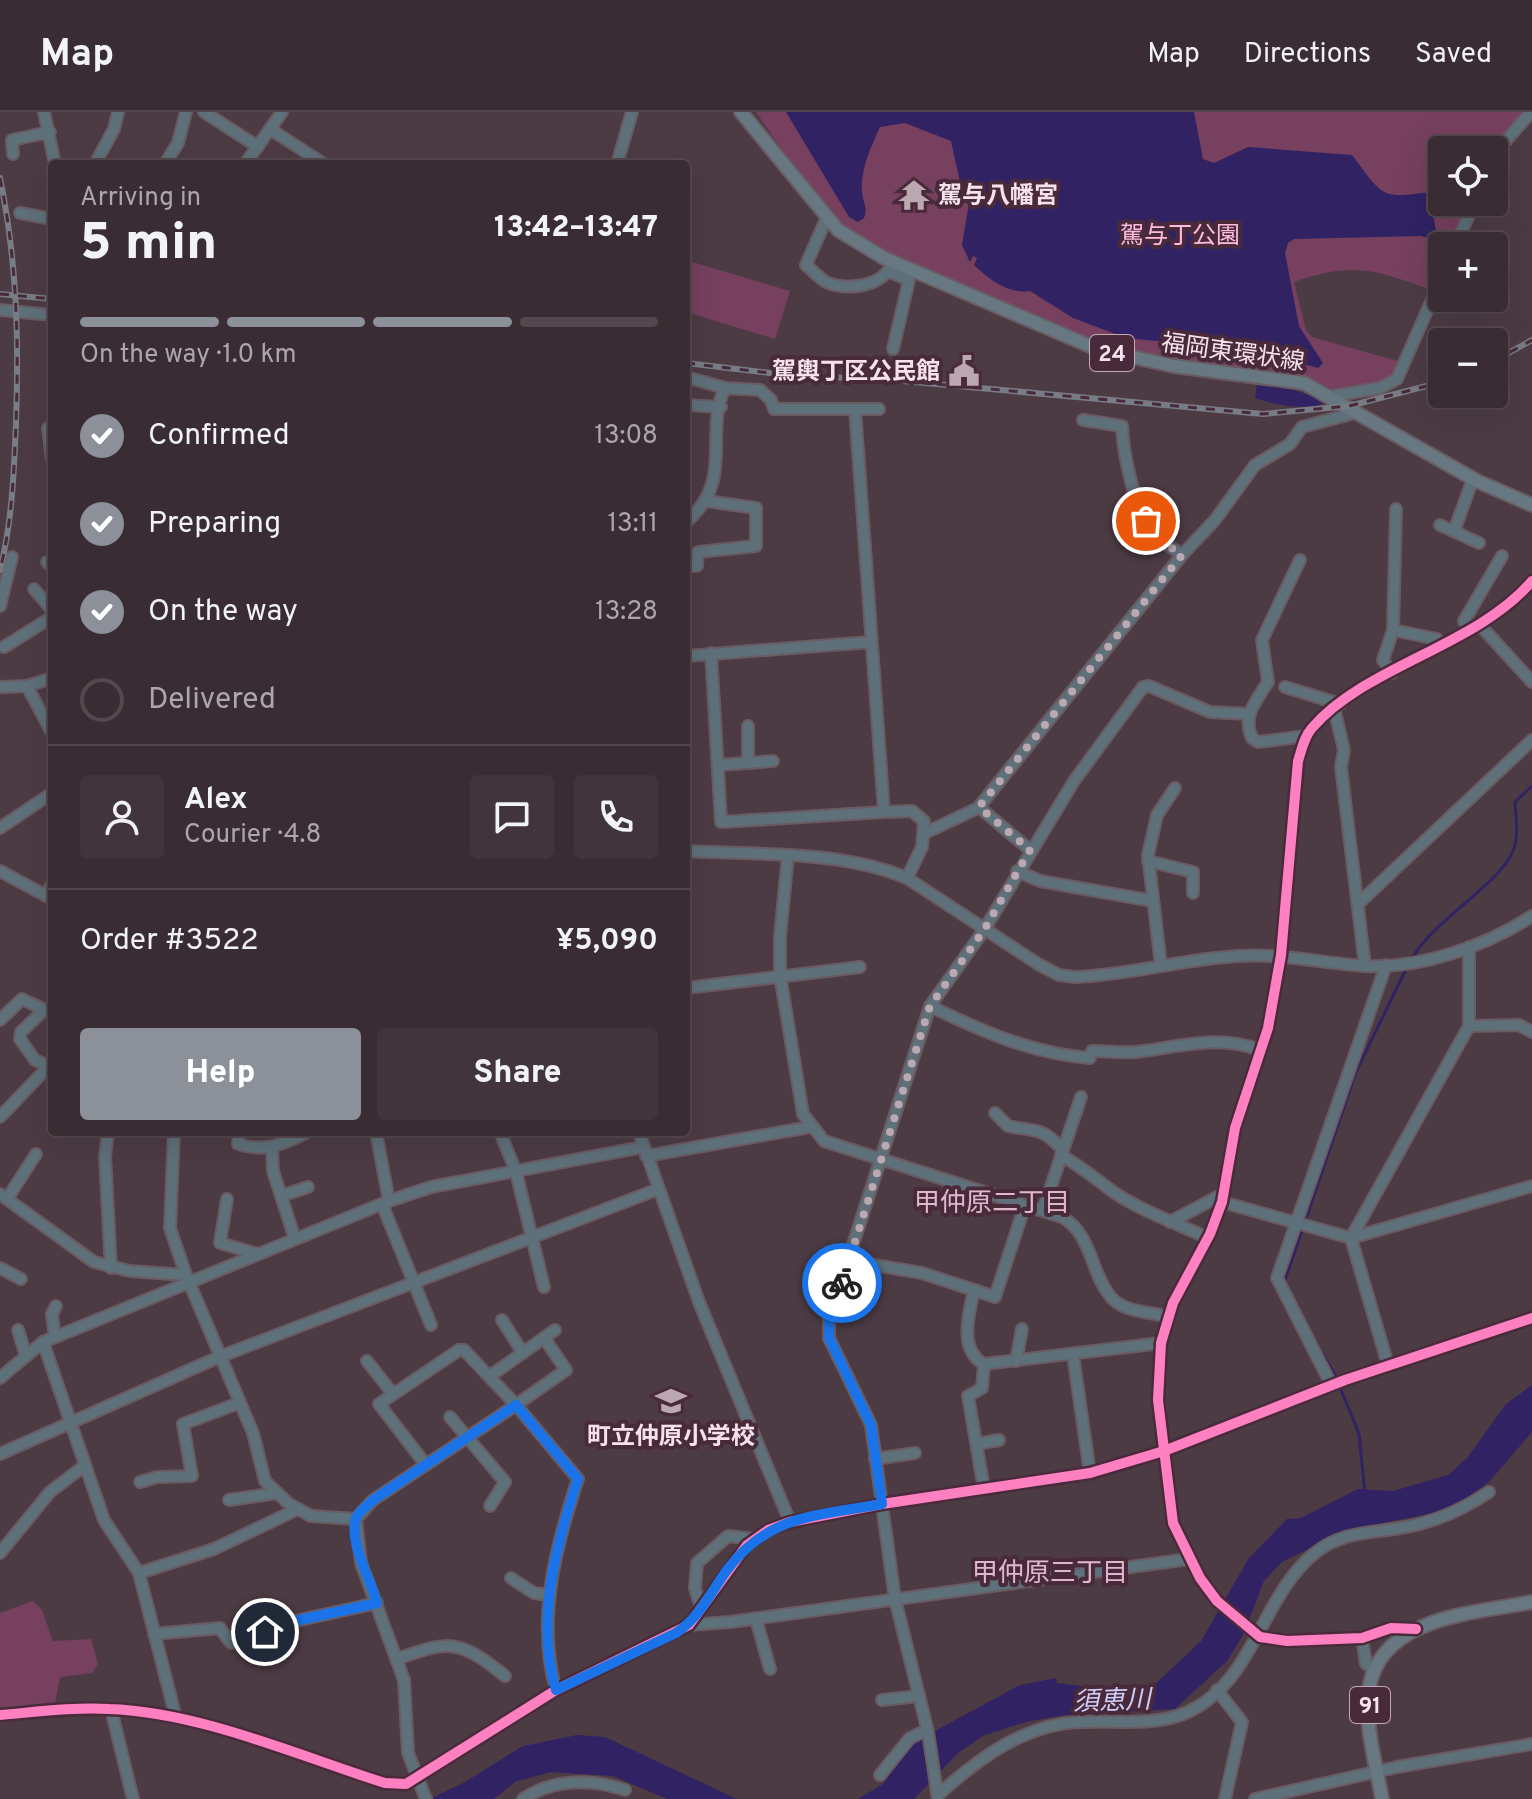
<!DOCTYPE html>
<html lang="en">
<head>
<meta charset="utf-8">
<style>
  body { margin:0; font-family:Overpass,"Noto Sans JP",sans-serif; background:#41343b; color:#f1f3f6; height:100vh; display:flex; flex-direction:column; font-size:30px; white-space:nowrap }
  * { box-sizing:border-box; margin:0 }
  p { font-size:26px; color:#aba7ac }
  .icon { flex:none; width:44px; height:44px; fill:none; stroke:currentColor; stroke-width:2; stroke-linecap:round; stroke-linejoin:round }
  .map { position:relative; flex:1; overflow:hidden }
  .drawer { position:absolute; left:48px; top:48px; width:642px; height:976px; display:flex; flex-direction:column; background:#3a2c33; border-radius:8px; box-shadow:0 8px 32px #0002,0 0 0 2px #54484e }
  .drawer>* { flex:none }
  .buttons { position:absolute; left:1428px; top:24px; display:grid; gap:16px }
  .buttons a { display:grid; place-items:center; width:80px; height:80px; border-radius:8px; background:#3a2c33; box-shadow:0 8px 32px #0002,0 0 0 2px #54484e; font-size:40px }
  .pin { position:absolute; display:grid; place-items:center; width:68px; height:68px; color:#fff; margin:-34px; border:4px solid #fff; border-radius:50%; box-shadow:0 2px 8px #0007 }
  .courier { position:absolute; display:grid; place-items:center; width:80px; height:80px; margin:-40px; border:6px solid #1a73e8; border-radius:50%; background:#fff; color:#222; box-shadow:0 2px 10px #0007 }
  .headline em { font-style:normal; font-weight:800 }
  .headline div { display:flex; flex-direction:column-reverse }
  .headline { display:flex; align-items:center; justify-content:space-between; height:136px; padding:0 32px }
  h1 { font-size:52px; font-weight:800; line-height:60px }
  .bar { display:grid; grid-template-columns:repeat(4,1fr); gap:12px 8px; align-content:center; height:96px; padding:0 32px }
  .bar i { height:10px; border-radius:6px; background:#54484e }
  .bar .current { background:#8c9099 }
  .bar p { grid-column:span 4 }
  .line { display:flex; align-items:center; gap:20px; padding:0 32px; border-top:2px solid #54484e }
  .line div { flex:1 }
  .round { display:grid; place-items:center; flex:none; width:84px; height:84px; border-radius:8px; background:#41343b }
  ol { padding:0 32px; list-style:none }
  li { display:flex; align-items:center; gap:24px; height:88px }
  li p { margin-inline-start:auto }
  li .icon { padding:8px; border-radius:50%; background:#8c9099; color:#fff; stroke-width:4 }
  li:last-child { color:#aba7ac }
  li i { width:44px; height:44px; border:4px solid #54484e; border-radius:50% }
  .action { display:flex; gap:16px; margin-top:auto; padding:16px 32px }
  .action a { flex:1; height:92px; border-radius:8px; background:#8c9099; color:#fff; font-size:32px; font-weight:800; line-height:92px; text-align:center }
  .action a+a { background:#41343b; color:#f1f3f6 }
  header { display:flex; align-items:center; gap:48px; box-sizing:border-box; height:112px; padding:0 40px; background:#3a2c33; border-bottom:2px solid #54484e }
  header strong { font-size:38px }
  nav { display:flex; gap:44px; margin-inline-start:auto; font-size:28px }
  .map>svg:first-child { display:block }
  .green { fill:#76405e }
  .water { fill:#312264 }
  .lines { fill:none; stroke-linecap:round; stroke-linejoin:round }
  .stream { stroke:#312264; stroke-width:3 }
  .minor-casing { stroke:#6a5b62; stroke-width:14 }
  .major-casing { stroke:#6a5b62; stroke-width:16 }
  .minor { stroke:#5e707a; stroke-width:10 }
  .major { stroke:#677883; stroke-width:12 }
  .rail-casing { stroke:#787c84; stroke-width:6 }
  .rail { stroke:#492a3b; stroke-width:3; stroke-dasharray:9; stroke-linecap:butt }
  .cycleway-casing { stroke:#492a3b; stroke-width:15 }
  .cycleway { stroke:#ff80c0; stroke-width:10 }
  .done { stroke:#bba8b1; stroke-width:8; stroke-dasharray:0 14.4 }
  .route { stroke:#1a73e8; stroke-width:10 }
  .labels { text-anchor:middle; stroke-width:8; stroke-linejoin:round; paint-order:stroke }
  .shield { fill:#492a3b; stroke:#c2abb7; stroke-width:2 }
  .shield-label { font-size:22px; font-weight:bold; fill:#f6e2ec }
  .poi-label { font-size:24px; font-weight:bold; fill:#f6e2ec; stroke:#492a3b; text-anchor:start }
  .park-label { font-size:24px; fill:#ffbbdf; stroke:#492a3b }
  .street-label { font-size:24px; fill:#f6e2ec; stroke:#492a3b }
  .neighbourhood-label { font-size:26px; fill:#dfb8cc; stroke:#492a3b }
  .water-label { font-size:26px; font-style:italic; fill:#d0cffa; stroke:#492a3b }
</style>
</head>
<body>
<header>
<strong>Map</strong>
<nav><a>Map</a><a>Directions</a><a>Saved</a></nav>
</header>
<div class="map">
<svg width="1532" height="1687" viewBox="0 0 1532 1687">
  <rect width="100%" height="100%" fill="#4d3b44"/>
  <!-- green -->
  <g class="green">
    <path d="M756,0H1527L1494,38H1442V90H1471L1453,134H1442V160L1434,179C1375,158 1356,149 1294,170L1306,218L1312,225L1401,250L1387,268L1333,278L1311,267L1274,259L1139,242L1056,215L887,143L844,116L816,88Z"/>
    <polygon points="689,149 790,179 775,227 686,200"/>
    <polygon points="33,1489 42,1498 53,1529 91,1527 98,1552 92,1561 60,1565 55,1591 0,1596 0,1501"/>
  </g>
  <!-- water -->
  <g class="water">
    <path d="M786,0H1194L1203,47L1214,51L1248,35L1352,43C1382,82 1379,88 1429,80L1438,129L1421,124L1294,127L1288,131L1285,141L1299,214L1323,251L1318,256L1234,233L1229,236L1126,226L1073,206L1030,179C1008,182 990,168 974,153L977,146L973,144L970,150L962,133L969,91L961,75L951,29L905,11L880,15C871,35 860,58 862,80C863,91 868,95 864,106L858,110L849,105Z"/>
    <path d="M1257,272L1295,278L1329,290C1304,299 1280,294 1255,286Z"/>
    <polygon points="1532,1273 1532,1320 1489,1370 1458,1392 1434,1401 1347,1418 1282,1450 1264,1469 1243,1523 1228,1548 1175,1597 1065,1603 1025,1610 983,1624 958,1641 914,1687 858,1687 883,1672 913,1631 1020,1573 1056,1566 1057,1571 1135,1581 1153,1574 1201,1529 1249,1446 1287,1407 1301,1406 1358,1377 1393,1379 1448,1363 1467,1346 1506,1292"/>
    <polygon points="577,1623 605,1625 737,1687 667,1687 613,1664 551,1660 515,1670 494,1687 430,1687 465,1670 523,1634"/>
  </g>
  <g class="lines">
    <!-- stream -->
    <g class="stream">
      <path d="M1411,848C1433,808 1499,773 1513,739C1519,725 1516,705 1515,690L1532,674"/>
      <polyline points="1284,1171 1356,960 1407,855"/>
      <polyline points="1312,1224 1335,1263 1359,1322 1365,1381"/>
    </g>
    <defs>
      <g id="minor">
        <polyline points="44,0 55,52"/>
        <polyline points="204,0 258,35"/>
        <polyline points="270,17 324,52"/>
        <polyline points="13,42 12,28 50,20"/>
        <polyline points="1494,42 1531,0"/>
        <polyline points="95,52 114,17 118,0"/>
        <polyline points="165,52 178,31 186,0"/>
        <polyline points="245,52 282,0"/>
        <polyline points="617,52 632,0"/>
        <polyline points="20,101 52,107"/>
        <path d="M827,105L806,153C812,158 819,166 826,170C847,180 887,174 892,149"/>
        <polyline points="1455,134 1475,90"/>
        <polyline points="890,160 909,168 893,237"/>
        <polyline points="0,198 52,203"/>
        <polyline points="686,265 725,276 760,278 771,288 774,297 855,297 884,700 912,699 924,709 922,735 907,766"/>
        <polyline points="1332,284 1380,276 1397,267 1442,165"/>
        <polyline points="686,293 721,295"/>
        <polyline points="855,297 879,297"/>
        <path d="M1083,308L1122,314C1123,342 1135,398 1152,422C1157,429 1174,436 1182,443"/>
        <polyline points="48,316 52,347"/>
        <path d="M686,410C736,368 703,320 725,276"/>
        <polyline points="1440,413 1479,431"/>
        <polyline points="1454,419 1473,367"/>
        <path d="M1300,448L1262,528L1268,570C1256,589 1242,604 1252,626L1258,630L1306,624"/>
        <polyline points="47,450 52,455"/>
        <polyline points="686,454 697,454 698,440 756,434 756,396 706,389"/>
        <polyline points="34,477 52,498"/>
        <polyline points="0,494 12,445"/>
        <polyline points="1479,512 1532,570"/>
        <polyline points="1469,517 1464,509 1502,444"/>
        <polyline points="1393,518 1437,527 1441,533"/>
        <polyline points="4,535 52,505"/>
        <polyline points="711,541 721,710 884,700"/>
        <polyline points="686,544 871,530"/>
        <polyline points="1392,561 1383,548 1393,518 1396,397"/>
        <polyline points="27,574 52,566"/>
        <polyline points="0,575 27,574 52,621"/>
        <polyline points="1285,575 1340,592"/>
        <polyline points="1334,596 1344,638 1341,655 1365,854"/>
        <polyline points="748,614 748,651"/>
        <polyline points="718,653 773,649"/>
        <polyline points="979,695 1030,738"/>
        <polyline points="0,716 52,681"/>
        <polyline points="925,721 978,696 1182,443 1215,408 1255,353 1290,332 1302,315 1358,300"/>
        <path d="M686,739C759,743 839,738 907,766L1038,852L1059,863L1075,865C1130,863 1183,847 1238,844C1281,841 1322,851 1365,854C1421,857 1486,834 1532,804"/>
        <path d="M788,743L780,825V863L803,1002L824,1029L1062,1105C1092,1122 1090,1159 1110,1184C1123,1201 1149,1199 1168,1205"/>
        <polyline points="1148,749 1193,760 1193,781"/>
        <polyline points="0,759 52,787"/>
        <polyline points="1017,759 1040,769 1153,789"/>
        <polyline points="46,784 52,772"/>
        <polyline points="1358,792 1532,628"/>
        <polyline points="1161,854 1148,743 1157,703 1175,676"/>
        <polyline points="686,876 860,855"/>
        <path d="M930,894C981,919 1033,942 1090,946"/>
        <polyline points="0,908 22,887 52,901"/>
        <polyline points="1469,914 1519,913 1532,920"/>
        <path d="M1092,939C1107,939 1122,941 1136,940C1180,935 1217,922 1260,938"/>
        <path d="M995,1001L1008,1014C1036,1020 1041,1014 1063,1038"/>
        <polyline points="0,1005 49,954 35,948 20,927 21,920 45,897"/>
        <polyline points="108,1020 105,1045 111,1156"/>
        <polyline points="174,1020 170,1116 186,1163 253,1321 265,1369 289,1392 311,1404 356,1407"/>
        <path d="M239,1020L238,1032C263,1041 285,1032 307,1020"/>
        <polyline points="376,1020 389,1089"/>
        <polyline points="500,1020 516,1060 544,1175"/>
        <polyline points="639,1020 699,1190 790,1410"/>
        <polyline points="272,1035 273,1059 295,1127"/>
        <path d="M1061,1043C1080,1054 1095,1066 1112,1079C1141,1099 1176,1111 1208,1126"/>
        <polyline points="646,1044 810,1015"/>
        <polyline points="0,1082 94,1150 130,1159 186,1163"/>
        <polyline points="281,1084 308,1075"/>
        <polyline points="7,1087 36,1042"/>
        <polyline points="227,1087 220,1131 258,1142"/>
        <polyline points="1222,1090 1351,1126 1532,1074"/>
        <polyline points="382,1092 431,1213"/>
        <polyline points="1043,1098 1081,985"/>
        <polyline points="1170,1110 1223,1082"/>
        <path d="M850,1149L922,1161L974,1178C969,1201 958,1238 984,1252L1161,1231"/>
        <polyline points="0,1156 21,1167"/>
        <polyline points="974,1178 995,1185 1025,1093"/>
        <polyline points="502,1208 523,1241"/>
        <polyline points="18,1218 26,1244"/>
        <polyline points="55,1225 52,1202 56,1194"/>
        <polyline points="43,1230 104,1408 139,1461 176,1606"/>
        <polyline points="1073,1243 1090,1361"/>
        <polyline points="367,1249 393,1282"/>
        <polyline points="1016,1249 1022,1217"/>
        <polyline points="984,1252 982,1276 968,1284 984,1377"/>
        <polyline points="1388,1253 1351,1126 1469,914 1469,835"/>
        <polyline points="490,1264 555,1218"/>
        <polyline points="0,1266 43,1230 389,1089 431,1075 643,1035"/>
        <polyline points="1332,1274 1277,1166 1386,853"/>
        <polyline points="450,1305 505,1370 490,1394"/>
        <polyline points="977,1332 999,1328"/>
        <polyline points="0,1342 219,1245 656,1078"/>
        <polyline points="875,1347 915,1341"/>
        <polyline points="426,1353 379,1292 459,1238 464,1238 516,1293 566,1258 544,1226"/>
        <polyline points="140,1370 157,1365 192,1364 183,1312 239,1291"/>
        <polyline points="229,1388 277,1381"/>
        <polyline points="0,1441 50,1380 84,1354"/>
        <polyline points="139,1461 214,1437 298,1397"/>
        <polyline points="511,1466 534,1481 550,1483"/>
        <polyline points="701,1496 695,1476 697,1451 728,1424 754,1427"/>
        <polyline points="756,1507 770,1557"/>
        <polyline points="689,1513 730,1510 1189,1447"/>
        <path d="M1416,1517L1391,1516L1362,1526L1287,1529L1260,1525L1217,1489L1200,1466L1173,1411L1158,1288L1161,1231L1173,1191L1210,1122L1222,1090L1235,1016L1268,916L1281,843L1298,649C1302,637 1304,625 1312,616C1365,554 1477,534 1532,469"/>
        <polyline points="154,1522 220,1516 231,1531 286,1511 377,1491"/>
        <polyline points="1362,1526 1366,1552 1375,1557"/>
        <path d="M397,1547C449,1528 459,1527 505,1564"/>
        <polyline points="1217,1578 1242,1610 1225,1687"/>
        <polyline points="882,1588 919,1584"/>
        <polyline points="111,1597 133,1687"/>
        <path d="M0,1603C36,1600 73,1595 109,1597C200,1600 299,1644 385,1671L406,1672L556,1578L689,1513L747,1433L768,1418L790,1410L882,1392L1090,1361L1164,1339L1345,1268L1532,1206"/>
        <polyline points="880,1663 910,1626 927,1618"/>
        <path d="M938,1683C978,1647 1024,1612 1080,1610C1116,1608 1154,1615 1188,1600C1255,1569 1261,1484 1315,1441C1340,1420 1370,1421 1400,1416C1434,1411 1462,1398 1489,1380"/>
        <path d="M426,1687L408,1641L404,1568L361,1451L356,1407L373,1388L516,1293L578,1367C556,1433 536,1508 556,1578"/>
        <path d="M523,1687C553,1667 590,1666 625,1678"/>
        <polyline points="938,1687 928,1620 895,1487 871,1313 829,1226 829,1207 930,894 984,818 1074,669 1143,575 1149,574 1210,600 1249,602"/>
        <polyline points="1255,1687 1397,1655 1532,1632"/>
      </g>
      <g id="major">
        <polyline points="741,0 838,118 884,146 1097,237 1174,254 1304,271 1477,369 1532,393"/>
        <path d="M1382,1687C1376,1652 1364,1612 1369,1577C1380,1504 1476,1501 1532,1490"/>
      </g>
    </defs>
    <!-- minor casing -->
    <use href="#minor" class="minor-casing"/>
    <!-- major casing -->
    <use href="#major" class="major-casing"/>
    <!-- minor -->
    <use href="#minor" class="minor"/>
    <!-- major -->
    <use href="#major" class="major"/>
    <defs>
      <g id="rail">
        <path d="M0,66C17,148 19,228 16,311C14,360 12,411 0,458"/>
        <polyline points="0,182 52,187"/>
        <polyline points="1494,249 1532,228"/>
        <polyline points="686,251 787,263 892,268 1263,302 1349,294 1442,270"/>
      </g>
    </defs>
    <!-- rail casing -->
    <use href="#rail" class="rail-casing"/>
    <!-- rail -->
    <use href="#rail" class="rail"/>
    <defs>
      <g id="cycleway">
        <path d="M1416,1517L1391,1516L1362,1526L1287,1529L1260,1525L1217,1489L1200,1466L1173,1411L1158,1288L1161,1231L1173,1191L1210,1122L1222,1090L1235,1016L1268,916L1281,843L1298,649C1302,637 1304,625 1312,616C1365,554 1477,534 1532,469"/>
        <path d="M0,1603C36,1600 73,1595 109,1597C200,1600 299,1644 385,1671L406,1672L556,1578L689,1513L747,1433L768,1418L790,1410L882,1392L1090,1361L1164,1339L1345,1268L1532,1206"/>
      </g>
    </defs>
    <!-- cycleway casing -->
    <use href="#cycleway" class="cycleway-casing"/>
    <!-- cycleway -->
    <use href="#cycleway" class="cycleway"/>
  </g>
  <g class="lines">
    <!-- done -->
    <polyline class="done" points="842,1171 930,894 984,818 1030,738 979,695 1182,443 1153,423 1146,409"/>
    <!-- route -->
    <path class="route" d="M265,1520L286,1511L377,1491C372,1469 348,1431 356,1406C359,1399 368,1393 373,1388L516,1293L578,1367C556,1433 535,1509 556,1578L676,1521C699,1506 711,1480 727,1458C769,1402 817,1404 882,1392L871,1313L829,1226V1207L842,1171"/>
  </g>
  <!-- icons -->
  <defs>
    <symbol id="temple-bare" viewBox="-9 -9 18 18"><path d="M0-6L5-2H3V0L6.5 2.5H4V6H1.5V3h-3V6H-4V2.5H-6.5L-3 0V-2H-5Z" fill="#bba8b1" stroke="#492a3b" stroke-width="2.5" paint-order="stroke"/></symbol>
    <symbol id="civic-bare" viewBox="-9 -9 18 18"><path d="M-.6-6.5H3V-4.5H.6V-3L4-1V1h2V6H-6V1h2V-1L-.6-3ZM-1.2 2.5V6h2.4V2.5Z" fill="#bba8b1" stroke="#492a3b" stroke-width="2.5" paint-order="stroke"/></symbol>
    <symbol id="school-bare" viewBox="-9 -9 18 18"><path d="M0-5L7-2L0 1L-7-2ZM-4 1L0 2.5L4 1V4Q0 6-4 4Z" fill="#bba8b1" stroke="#492a3b" stroke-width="2.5" paint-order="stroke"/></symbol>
  </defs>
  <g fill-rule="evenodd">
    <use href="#temple-bare" x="892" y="61" width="44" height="44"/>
    <use href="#civic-bare" x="942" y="237" width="44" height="44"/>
    <use href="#school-bare" x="649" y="1267" width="44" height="44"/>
  </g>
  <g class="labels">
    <!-- shield labels -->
    <g class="shield">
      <rect x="1090" y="223" width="44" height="36" rx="6"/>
      <rect x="1350" y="1575" width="40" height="36" rx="6"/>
    </g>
    <g class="shield-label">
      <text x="1112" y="249">24</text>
      <text x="1370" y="1601">91</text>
    </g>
    <!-- poi labels -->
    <g class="poi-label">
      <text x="938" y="91">駕与八幡宮</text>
      <text x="940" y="267" text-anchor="end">駕輿丁区公民館</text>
      <text x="671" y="1332" text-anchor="middle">町立仲原小学校</text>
    </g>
    <!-- park labels -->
    <g class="park-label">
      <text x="1180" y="131">駕与丁公園</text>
    </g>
    <!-- street labels -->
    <g class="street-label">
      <text transform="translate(1233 240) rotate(8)" y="8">福岡東環状線</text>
    </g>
    <!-- neighbourhood labels -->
    <g class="neighbourhood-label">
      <text x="992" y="1099">甲仲原二丁目</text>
      <text x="1050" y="1469">甲仲原三丁目</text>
    </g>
    <!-- water labels -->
    <g class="water-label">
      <text transform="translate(1112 1588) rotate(-2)" y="9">須恵川</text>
    </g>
  </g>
</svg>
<div class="buttons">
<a><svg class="icon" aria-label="locate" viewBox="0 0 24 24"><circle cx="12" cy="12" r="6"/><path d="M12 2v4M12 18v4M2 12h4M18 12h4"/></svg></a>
<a>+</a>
<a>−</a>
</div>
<div class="pin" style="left:1146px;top:409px;background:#ea580c"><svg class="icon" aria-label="bag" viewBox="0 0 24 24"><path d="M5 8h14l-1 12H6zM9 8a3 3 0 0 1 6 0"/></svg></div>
<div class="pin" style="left:265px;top:1520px;background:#1f2937"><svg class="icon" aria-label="home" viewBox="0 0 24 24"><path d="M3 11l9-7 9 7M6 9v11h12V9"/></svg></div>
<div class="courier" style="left:842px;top:1171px"><svg class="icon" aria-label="bike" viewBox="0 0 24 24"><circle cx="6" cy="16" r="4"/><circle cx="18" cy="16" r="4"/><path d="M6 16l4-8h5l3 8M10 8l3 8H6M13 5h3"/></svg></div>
<section class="drawer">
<div class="headline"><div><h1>5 min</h1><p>Arriving in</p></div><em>13:42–13:47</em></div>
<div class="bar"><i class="current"></i><i class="current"></i><i class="current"></i><i></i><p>On the way · 1.0 km</p></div>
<ol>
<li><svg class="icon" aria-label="check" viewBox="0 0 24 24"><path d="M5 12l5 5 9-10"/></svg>Confirmed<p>13:08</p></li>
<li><svg class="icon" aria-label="check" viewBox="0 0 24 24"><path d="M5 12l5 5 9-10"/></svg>Preparing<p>13:11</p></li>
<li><svg class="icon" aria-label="check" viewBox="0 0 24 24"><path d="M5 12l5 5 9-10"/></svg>On the way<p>13:28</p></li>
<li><i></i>Delivered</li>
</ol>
<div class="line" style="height:144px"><a class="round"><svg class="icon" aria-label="person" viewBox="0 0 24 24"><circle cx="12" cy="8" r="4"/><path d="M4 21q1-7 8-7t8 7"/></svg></a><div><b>Alex</b><p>Courier · 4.8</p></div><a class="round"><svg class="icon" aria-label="chat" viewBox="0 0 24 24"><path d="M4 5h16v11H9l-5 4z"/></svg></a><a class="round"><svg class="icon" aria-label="phone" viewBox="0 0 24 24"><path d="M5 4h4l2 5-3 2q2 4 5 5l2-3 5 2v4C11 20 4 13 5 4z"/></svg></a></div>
<div class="line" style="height:104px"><div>Order #3522</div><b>¥5,090</b></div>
<div class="action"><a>Help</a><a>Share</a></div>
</section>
</div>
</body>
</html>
